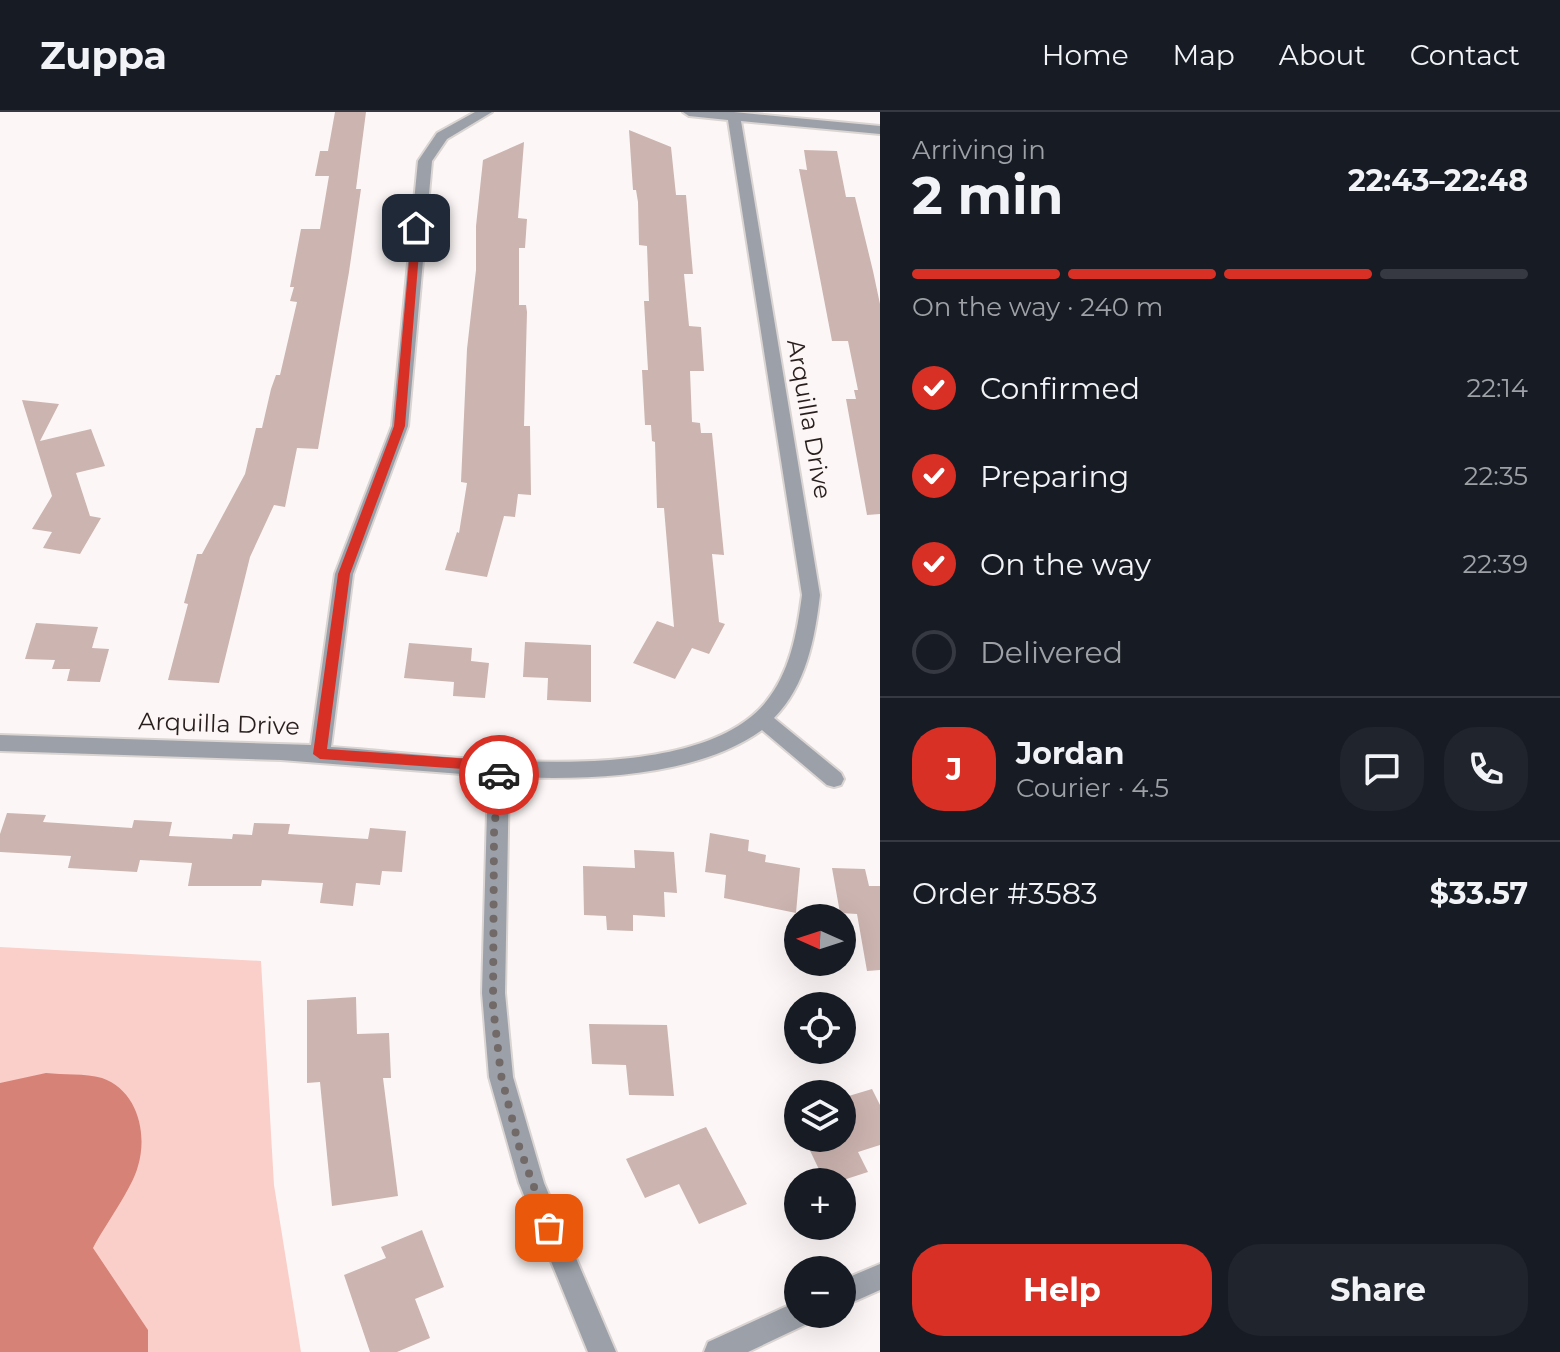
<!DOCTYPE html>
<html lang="en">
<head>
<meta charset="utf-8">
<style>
  body { margin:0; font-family:Montserrat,sans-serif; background:#20242c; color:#f1f3f6; height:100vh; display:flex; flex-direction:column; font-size:30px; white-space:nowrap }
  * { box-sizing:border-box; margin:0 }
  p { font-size:26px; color:#9ea1a6 }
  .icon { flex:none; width:44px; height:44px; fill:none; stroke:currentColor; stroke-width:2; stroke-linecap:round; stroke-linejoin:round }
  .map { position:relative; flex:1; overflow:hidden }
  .sheet { display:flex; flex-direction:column; background:#171b24; width:680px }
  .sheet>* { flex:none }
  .needle { width:52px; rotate:273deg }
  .controls { position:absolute; left:784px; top:792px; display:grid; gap:16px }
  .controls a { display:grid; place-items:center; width:72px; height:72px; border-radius:50%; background:#171b24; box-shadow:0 8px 32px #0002; font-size:40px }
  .pin { position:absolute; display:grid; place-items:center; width:68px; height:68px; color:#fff; margin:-34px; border-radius:16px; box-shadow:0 4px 12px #0006 }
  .courier { position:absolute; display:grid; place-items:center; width:80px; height:80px; margin:-40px; border:6px solid #d93025; border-radius:50%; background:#fff; color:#222; box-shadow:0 2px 10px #0007 }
  .headline em { font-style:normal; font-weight:700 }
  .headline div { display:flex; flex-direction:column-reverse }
  .headline { display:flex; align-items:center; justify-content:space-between; height:136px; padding:0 32px }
  h1 { font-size:52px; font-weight:700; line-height:60px }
  .bar { display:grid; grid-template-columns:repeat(4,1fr); gap:12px 8px; align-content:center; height:96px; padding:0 32px }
  .bar i { height:10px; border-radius:6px; background:#363941 }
  .bar .current { background:#d93025 }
  .bar p { grid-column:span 4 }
  .line { display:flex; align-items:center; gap:20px; padding:0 32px; border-top:2px solid #363941 }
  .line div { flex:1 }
  .round { display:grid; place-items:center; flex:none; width:84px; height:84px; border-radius:32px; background:#20242c }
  ol { padding:0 32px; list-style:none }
  li { display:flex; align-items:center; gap:24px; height:88px }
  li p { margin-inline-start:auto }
  li .icon { padding:8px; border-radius:50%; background:#d93025; color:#fff; stroke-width:4 }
  li:last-child { color:#9ea1a6 }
  li i { width:44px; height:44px; border:4px solid #363941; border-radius:50% }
  .button { display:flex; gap:16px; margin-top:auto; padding:16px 32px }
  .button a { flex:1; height:92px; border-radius:32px; background:#d93025; color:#fff; font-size:32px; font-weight:700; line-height:92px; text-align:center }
  .button a+a { background:#20242c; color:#f1f3f6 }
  header { display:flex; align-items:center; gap:48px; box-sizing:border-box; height:112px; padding:0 40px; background:#171b24; border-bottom:2px solid #363941 }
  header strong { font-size:38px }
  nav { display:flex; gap:44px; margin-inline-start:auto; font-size:28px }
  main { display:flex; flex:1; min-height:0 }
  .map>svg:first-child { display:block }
  .green { fill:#facfc9 }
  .water { fill:#d68277 }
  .building { fill:#ccb4b0 }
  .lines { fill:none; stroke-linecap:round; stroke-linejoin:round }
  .street-casing { stroke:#dad4d3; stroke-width:4 }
  .street { fill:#9ca0a8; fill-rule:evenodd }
  .route { fill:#d93025 }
  .done { stroke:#726a69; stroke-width:8; stroke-dasharray:0 14.4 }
  .labels { text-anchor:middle; stroke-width:6; stroke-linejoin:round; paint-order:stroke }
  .street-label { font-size:24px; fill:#271e1d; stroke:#fcf7f6 }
</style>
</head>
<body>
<header>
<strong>Zuppa</strong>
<nav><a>Home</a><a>Map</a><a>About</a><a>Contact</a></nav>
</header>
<main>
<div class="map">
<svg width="880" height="1240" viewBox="0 0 880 1240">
  <rect width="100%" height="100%" fill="#fcf7f6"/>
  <!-- green -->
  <polygon class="green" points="0,835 261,849 274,1073 301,1240 0,1240"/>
  <!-- water -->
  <path class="water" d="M46,961C63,963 85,961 102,966C137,978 148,1021 138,1054C132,1077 105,1113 93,1136L148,1218V1240H0V971Z"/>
  <!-- building -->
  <g class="building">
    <polygon points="335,0 366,0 356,77 361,77 349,160 318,337 297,336 285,395 274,393 250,445 219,571 168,568 188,492 184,491 197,442 202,442 245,362 256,316 262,316 271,277 276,263 280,263 297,190 290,189 294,175 290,175 301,117 320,117 329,64 315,64 320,39 328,39"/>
    <polygon points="629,18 671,35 676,83 686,83 693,162 684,162 689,214 701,215 704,259 690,259 692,310 700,311 701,321 712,321 724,443 712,442 719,510 725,512 709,542 692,536 675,567 633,551 657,509 674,515 664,396 657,396 655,330 652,329 651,313 645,313 642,258 648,258 644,189 649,189 647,134 639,133 638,90 636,78 633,78"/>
    <polygon points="524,30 518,106 527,107 525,136 519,136 519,193 526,193 527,200 524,314 530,314 531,383 518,382 515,405 504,404 487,465 445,458 457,420 459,421 467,371 461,370 467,237 476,158 476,114 483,48"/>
    <polygon points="804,38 837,39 846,85 855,85 873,159 880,192 880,402 867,403 846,287 856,287 854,278 858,278 848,229 832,229 799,57 807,58"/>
    <polygon points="22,288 59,292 40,329 91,317 105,354 76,361 90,404 101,406 80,442 43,436 52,420 32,417 52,384"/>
    <polygon points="36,511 98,515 92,536 109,537 100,570 67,569 70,557 52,557 55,548 25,547"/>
    <polygon points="525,530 591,533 591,590 547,588 548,566 523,565"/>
    <polygon points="409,531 472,536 471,549 489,551 485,586 453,584 454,570 404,566"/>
    <polygon points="7,701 46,703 43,710 132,716 134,708 172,710 169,724 232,727 233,722 252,723 254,711 290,712 288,722 368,727 370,716 406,719 402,760 382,759 380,773 356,771 353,794 320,791 323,771 262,768 261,774 188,774 192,751 140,748 137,760 68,756 71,744 0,740 0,722"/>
    <polygon points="710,721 749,728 748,739 766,743 765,750 800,756 796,801 724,786 726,763 705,760"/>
    <polygon points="634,738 674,740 677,781 664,780 665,805 633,803 633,819 607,818 606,804 584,803 583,754 635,756"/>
    <polygon points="832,756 865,757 869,774 880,774 880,858 867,859 857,802 840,801"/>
    <polygon points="356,885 357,922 389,921 391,966 383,966 398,1084 332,1094 320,970 307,971 307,888"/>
    <polygon points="589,912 667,913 674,984 629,983 626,953 592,952"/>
    <polygon points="872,977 880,993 880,1033 858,1040 868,1060 837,1070 825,1070 804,1026 842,1026 842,986"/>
    <polygon points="706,1015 747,1092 699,1112 679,1072 645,1086 626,1047"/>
    <polygon points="422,1118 444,1175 415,1187 430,1226 397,1240 370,1240 344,1163 386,1146 381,1135"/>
  </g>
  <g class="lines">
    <defs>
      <g id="street">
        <path d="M475,0H492L447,27L432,49L408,314L353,462L331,635C439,642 688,682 765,591C790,561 797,521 802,483L728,8L689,4L683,0H734L880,14V22L741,9L820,483C815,526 806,574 774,606L841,661L844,667L841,673L834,675L827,673L762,618C695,666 588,668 509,665L505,881L513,965L544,1071L616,1240H588L519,1071L489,965L482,881L488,664L281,648L0,639V623L311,633L335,462L392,314L418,49L437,21Z"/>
        <polygon points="880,1152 880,1178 842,1195 842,1168"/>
        <polygon points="798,1189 798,1202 813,1202 809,1211 748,1240 704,1240 708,1230"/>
      </g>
    </defs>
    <!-- street casing -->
    <use href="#street" class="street-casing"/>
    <!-- street -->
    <use href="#street" class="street"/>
  </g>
  <!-- route -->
  <polygon class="route" points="416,113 421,116 405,314 350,462 327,637 499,649 506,654 503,667 494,667 492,659 320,647 313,642 338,462 394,314 412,116"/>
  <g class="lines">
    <!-- done -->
    <polyline class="done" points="499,663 494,721 493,894 501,963 519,1034 549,1116"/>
  </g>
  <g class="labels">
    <!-- street labels -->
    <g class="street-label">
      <text transform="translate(809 307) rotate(80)" y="8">Arquilla Drive</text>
      <text transform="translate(219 612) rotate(2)" y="8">Arquilla Drive</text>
    </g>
  </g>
</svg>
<div class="controls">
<a><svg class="needle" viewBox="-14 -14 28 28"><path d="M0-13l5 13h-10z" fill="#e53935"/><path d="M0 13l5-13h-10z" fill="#9ea1a6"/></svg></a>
<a><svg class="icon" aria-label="locate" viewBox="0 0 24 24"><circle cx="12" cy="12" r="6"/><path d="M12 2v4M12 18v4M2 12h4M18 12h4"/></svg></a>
<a><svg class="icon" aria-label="layers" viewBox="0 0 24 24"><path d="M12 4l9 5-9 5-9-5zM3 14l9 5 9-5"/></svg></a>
<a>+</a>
<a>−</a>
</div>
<div class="pin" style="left:549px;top:1116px;background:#ea580c"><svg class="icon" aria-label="bag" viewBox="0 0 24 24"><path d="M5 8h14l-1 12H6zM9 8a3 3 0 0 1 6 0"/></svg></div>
<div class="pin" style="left:416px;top:116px;background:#1f2937"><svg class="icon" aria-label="home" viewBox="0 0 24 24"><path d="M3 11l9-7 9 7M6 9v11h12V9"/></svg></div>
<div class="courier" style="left:499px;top:663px"><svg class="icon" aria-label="car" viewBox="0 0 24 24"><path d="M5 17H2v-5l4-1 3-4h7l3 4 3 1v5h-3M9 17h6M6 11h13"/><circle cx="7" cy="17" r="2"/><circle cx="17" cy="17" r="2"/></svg></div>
</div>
<section class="sheet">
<div class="headline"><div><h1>2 min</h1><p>Arriving in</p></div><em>22:43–22:48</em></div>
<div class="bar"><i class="current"></i><i class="current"></i><i class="current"></i><i></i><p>On the way · 240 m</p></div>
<ol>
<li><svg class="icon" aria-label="check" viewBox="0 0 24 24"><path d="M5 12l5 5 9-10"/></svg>Confirmed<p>22:14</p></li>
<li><svg class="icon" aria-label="check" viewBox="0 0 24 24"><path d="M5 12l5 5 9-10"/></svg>Preparing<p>22:35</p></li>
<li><svg class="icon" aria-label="check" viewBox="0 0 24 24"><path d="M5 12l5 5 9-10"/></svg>On the way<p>22:39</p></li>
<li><i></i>Delivered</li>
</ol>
<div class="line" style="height:144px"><b class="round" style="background:#d93025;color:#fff">J</b><div><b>Jordan</b><p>Courier · 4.5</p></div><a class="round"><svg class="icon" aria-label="chat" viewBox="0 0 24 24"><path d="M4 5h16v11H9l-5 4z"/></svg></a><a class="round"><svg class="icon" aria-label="phone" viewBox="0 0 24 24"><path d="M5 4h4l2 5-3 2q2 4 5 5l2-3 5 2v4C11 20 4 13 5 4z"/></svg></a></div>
<div class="line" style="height:104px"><div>Order #3583</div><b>$33.57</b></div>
<div class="button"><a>Help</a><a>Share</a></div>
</section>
</main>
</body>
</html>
